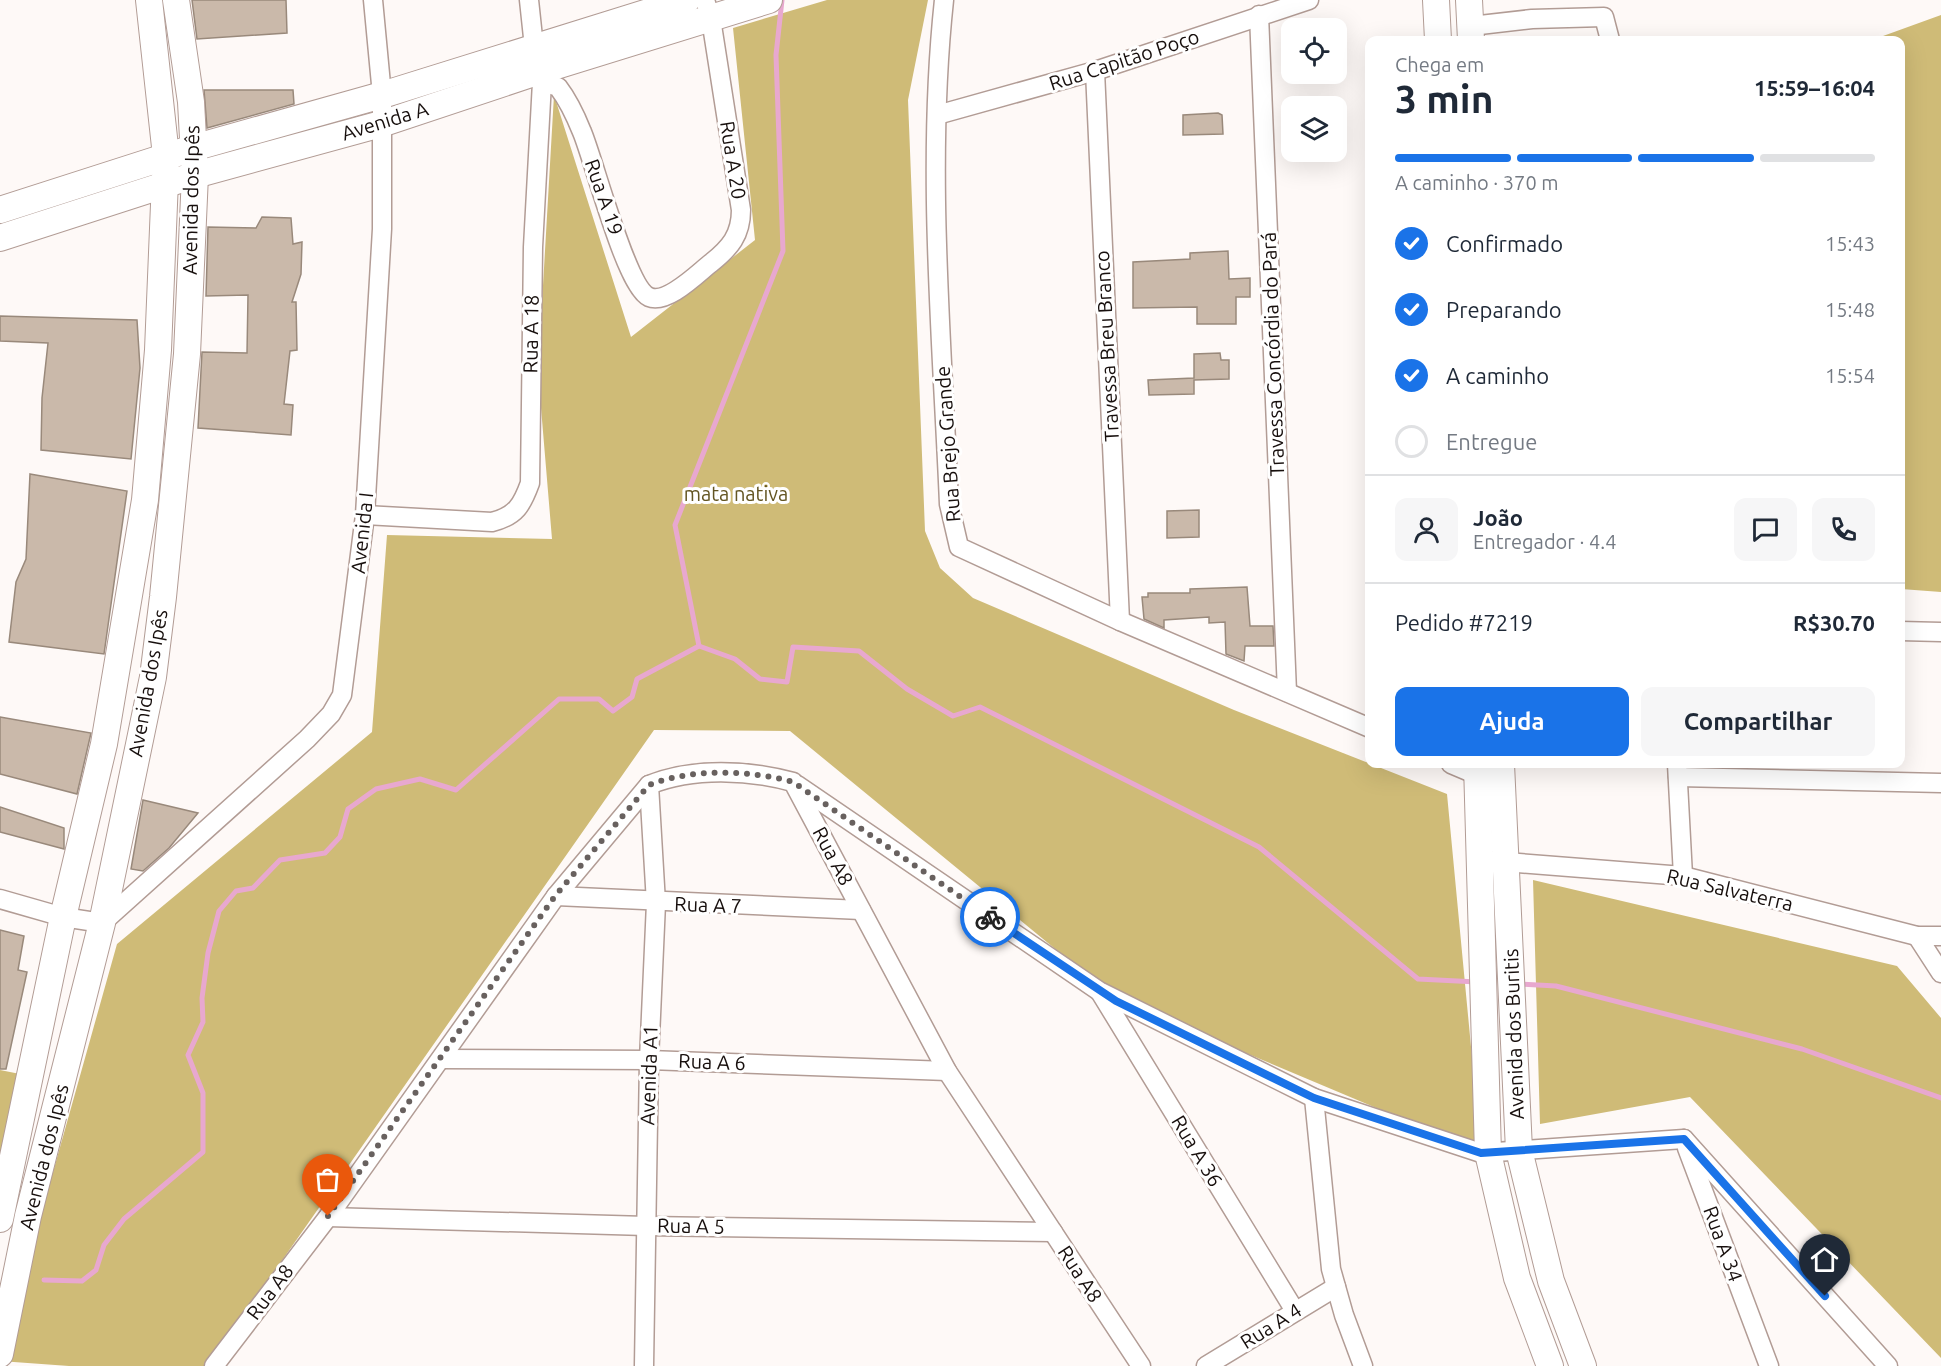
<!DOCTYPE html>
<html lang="pt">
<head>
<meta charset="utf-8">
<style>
  body { margin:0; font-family:Ubuntu,sans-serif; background:#f6f6f7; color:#1f2937; height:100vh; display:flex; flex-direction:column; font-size:22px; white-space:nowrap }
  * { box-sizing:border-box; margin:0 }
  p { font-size:20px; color:#747a83 }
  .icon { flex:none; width:33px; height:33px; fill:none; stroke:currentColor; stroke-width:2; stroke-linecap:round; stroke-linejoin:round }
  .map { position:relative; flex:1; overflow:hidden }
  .panel { position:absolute; left:1365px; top:36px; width:540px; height:732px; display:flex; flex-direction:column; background:#fff; border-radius:12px; box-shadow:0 6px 24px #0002 }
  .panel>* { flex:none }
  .tools { position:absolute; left:1281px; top:18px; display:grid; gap:12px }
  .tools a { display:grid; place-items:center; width:66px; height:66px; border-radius:12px; background:#fff; box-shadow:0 6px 24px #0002; font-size:30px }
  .pin { position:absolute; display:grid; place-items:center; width:51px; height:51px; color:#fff; margin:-62px -26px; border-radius:50% 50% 50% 0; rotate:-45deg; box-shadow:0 0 6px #0007 }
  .pin .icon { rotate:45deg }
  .courier { position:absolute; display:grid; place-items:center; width:60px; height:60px; margin:-30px; border:4px solid #1a73e8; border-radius:50%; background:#fff; color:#222; box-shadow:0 2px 8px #0007 }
  .head em { font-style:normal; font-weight:700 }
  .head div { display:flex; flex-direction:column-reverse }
  .head { display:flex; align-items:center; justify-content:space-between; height:102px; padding:0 30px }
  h1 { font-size:39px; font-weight:700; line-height:45px }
  .bar { display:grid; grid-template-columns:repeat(4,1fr); gap:9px 6px; align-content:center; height:72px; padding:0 30px }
  .bar i { height:8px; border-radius:4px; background:#e0e1e3 }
  .bar .current { background:#1a73e8 }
  .bar p { grid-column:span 4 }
  .line { display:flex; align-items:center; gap:15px; padding:0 30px; border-top:2px solid #e0e1e3 }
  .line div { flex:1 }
  .round { display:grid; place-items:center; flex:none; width:63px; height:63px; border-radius:12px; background:#f6f6f7 }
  ol { padding:0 30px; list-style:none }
  li { display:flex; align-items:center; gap:18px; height:66px }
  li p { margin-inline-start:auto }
  li .icon { padding:6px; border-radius:50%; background:#1a73e8; color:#fff; stroke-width:4 }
  li:last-child { color:#747a83 }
  li i { width:33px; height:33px; border:3px solid #e0e1e3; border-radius:50% }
  .primary-button { display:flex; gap:12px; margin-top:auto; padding:12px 30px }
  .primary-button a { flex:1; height:69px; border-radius:12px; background:#1a73e8; color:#fff; font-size:24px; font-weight:700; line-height:69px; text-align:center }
  .primary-button a+a { background:#f6f6f7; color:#1f2937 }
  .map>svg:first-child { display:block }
  .forest { fill:#cfbb77 }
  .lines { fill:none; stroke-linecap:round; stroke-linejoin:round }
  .stream { stroke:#e8a8cf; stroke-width:5 }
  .building { fill:#cab9aa; stroke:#99897b; stroke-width:1.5 }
  .street-casing { stroke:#b29c95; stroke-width:21 }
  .secondary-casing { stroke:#b29c95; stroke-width:28 }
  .street { stroke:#fff; stroke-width:18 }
  .secondary { stroke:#fff; stroke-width:26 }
  .done { stroke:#68615f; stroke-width:6; stroke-dasharray:0 10.8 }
  .route { stroke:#1a73e8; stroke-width:8 }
  .labels { text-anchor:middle; stroke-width:6; stroke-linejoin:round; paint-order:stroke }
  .street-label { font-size:20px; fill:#170f0d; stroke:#fff }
  .park-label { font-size:20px; fill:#635522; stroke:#fff }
</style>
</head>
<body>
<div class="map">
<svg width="1941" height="1366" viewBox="0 0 1941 1366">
  <rect width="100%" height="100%" fill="#fef9f7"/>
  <!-- forest -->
  <g class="forest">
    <polygon points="827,0 928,0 908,100 925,531 940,568 973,598 1234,710 1447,794 1481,1152 1115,998 790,731 654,730 208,1366 69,1366 0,1361 117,944 372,732 387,535 552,539 538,372 554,95 631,337 755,240 733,28"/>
    <polygon points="1941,15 1941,592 1901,589 1900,40 1872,40"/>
    <polygon points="1533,880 1897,966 1941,1018 1941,1358 1690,1097 1540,1124"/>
    <polygon points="0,1070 20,1074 0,1174"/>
  </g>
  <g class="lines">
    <!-- stream -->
    <g class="stream">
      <polyline points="699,646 675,525 783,251 776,55 782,0"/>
      <polyline points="1520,984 1556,986 1802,1049 1941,1098"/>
      <polyline points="44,1280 82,1281 96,1270 104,1245 124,1219 203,1152 203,1093 188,1055 203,1022 202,998 208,953 219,911 236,891 253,888 280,860 325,853 340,837 348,809 376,789 420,779 456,790 559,699 599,699 613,711 632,697 637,679 699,646 735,659 760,679 787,682 793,647 859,651 907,689 953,716 980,707 1259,847 1418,979 1477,982"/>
    </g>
  </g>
  <!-- building -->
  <g class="building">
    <polygon points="192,0 286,0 287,33 197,39"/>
    <polygon points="204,90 293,90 294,104 207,128"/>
    <polygon points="1218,113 1222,115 1223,134 1183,135 1183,115"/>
    <polygon points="262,217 291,218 293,244 302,242 301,274 292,302 296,302 297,350 290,351 284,404 293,405 291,435 198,428 202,352 247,353 248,295 206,296 208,227 256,228"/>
    <polygon points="1228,251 1229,279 1250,278 1250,297 1236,297 1236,324 1197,324 1197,307 1133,308 1133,262 1190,259 1190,253"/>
    <polygon points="0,316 137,320 140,368 131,459 41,450 42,398 48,343 0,341"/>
    <polygon points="1220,353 1221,360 1229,360 1229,379 1194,380 1194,394 1149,395 1148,380 1194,378 1194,354"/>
    <polygon points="30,474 127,491 104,654 9,642 16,582 26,559"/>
    <polygon points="1199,510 1199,537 1167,538 1167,511"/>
    <polygon points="1247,587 1250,626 1273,626 1274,646 1245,646 1244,661 1226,654 1225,622 1209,623 1209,617 1164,620 1164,628 1144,619 1142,597 1148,597 1148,593 1190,593 1190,589"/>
    <polygon points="0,717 91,733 77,794 0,774"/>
    <polygon points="143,800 198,813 169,848 143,871 131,869"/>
    <polygon points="0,807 64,828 64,849 0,832"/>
    <polygon points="0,930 24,936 18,970 27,972 6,1069 0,1069"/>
  </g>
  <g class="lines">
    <defs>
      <g id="street">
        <path d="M944,0C926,167 942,337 949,504L959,547L1120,621L1370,728"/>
        <polyline points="1259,15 1287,692"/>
        <polyline points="1471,26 1532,19 1604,17 1610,40"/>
        <polyline points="1095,71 1120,621"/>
        <path d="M542,82L558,87C568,100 576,117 582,132C594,160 626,287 649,297C667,305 698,273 711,263C730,248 741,235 741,210L711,19L705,0"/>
        <polyline points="937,115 1095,71 1309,0"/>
        <path d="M365,515L492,522C516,516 522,505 530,483L533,247L542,82L534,47L529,0"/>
        <polyline points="1900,631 1941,632"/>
        <polyline points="1451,764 1477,775 1486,775"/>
        <polyline points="1677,764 1683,876"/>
        <polyline points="1678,777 1941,783"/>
        <polyline points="797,785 1099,991 1314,1098 1481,1153 1684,1139"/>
        <polyline points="1493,861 1683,876 1917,936 1941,936"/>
        <polyline points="556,896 861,910"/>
        <polyline points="0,899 63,917 102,923 307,739 331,714 342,695 365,515 382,229 382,95 373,0"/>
        <polyline points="1917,936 1941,973"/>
        <polyline points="1100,992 1295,1311"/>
        <polyline points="441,1059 649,1060 947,1071"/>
        <polyline points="1314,1098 1331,1269 1344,1315 1363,1366"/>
        <polyline points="1684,1139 1888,1366"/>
        <polyline points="1687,1148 1769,1366"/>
        <polyline points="328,1217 646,1226 1053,1232"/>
        <path d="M214,1366L328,1217L556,896L649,785C693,767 749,770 793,782L947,1071L1141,1366"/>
        <polyline points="644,1366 649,1060 656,903 649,785"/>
        <polyline points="1206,1366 1336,1287"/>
      </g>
      <g id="secondary">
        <polyline points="1436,0 1438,40"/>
        <polyline points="1469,0 1471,40"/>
        <polyline points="0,210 193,148 382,95 687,0"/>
        <polyline points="0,238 195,175 381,124 540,71 769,0"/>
        <polyline points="1477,764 1488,1153 1517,1278 1550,1366"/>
        <polyline points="1501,764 1519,1150 1551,1281 1583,1366"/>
        <polyline points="0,1219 63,917 104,744 145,500 158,350 166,156 149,0"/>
        <polyline points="0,1354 28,1216 102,923 153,677 163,597 187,354 195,175 191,102 176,0"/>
      </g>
    </defs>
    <!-- street casing -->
    <use href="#street" class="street-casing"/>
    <!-- secondary casing -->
    <use href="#secondary" class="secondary-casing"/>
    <!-- street -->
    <use href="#street" class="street"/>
    <!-- secondary -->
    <use href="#secondary" class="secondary"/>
  </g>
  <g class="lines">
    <!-- done -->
    <path class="done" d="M328,1216L555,896L649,785C693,768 749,770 793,782L990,917"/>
    <!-- route -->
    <polyline class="route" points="990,917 1116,1001 1314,1098 1481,1153 1684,1139 1825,1296"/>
  </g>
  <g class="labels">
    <!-- street labels -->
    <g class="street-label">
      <text transform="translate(1124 60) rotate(-18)" y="7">Rua Capitão Poço</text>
      <text transform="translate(385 121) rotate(-17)" y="7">Avenida A</text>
      <text transform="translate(733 160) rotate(81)" y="7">Rua A 20</text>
      <text transform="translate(604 197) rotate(71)" y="7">Rua A 19</text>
      <text transform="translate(191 200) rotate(-89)" y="7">Avenida dos Ipês</text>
      <text transform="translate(531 334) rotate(-89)" y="7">Rua A 18</text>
      <text transform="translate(1107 346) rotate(-93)" y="7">Travessa Breu Branco</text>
      <text transform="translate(1273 354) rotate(-92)" y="7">Travessa Concórdia do Pará</text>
      <text transform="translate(948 444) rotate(-94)" y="7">Rua Brejo Grande</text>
      <text transform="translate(362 533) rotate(-84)" y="7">Avenida I</text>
      <text transform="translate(148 683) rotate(-80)" y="7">Avenida dos Ipês</text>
      <text transform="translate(833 856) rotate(62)" y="7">Rua A8</text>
      <text transform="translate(1730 890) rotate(13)" y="7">Rua Salvaterra</text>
      <text transform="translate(708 905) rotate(2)" y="7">Rua A 7</text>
      <text transform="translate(1514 1034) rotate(-92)" y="7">Avenida dos Buritis</text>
      <text transform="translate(712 1062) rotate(2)" y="7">Rua A 6</text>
      <text transform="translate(649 1075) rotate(-88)" y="7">Avenida A1</text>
      <text transform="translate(1197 1151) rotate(59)" y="7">Rua A 36</text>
      <text transform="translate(44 1157) rotate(-76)" y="7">Avenida dos Ipês</text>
      <text transform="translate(691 1226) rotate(1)" y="7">Rua A 5</text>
      <text transform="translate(1723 1244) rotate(70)" y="7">Rua A 34</text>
      <text transform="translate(1080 1274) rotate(57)" y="7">Rua A8</text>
      <text transform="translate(270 1292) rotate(-53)" y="7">Rua A8</text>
      <text transform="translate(1271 1326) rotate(-32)" y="7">Rua A 4</text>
    </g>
    <!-- park labels -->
    <g class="park-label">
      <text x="736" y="501">mata nativa</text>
    </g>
  </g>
</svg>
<div class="tools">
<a><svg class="icon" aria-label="locate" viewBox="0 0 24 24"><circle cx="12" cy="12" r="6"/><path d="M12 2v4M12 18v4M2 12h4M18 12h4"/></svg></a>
<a><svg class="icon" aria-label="layers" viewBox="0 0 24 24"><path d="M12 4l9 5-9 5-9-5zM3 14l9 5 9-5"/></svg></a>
</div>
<div class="pin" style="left:328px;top:1216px;background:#ea580c"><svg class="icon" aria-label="bag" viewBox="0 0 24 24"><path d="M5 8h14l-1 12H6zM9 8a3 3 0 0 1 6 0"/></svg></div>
<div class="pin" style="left:1825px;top:1296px;background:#1f2937"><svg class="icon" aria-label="home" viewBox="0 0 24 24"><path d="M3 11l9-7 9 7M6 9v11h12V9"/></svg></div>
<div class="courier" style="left:990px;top:917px"><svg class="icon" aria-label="bike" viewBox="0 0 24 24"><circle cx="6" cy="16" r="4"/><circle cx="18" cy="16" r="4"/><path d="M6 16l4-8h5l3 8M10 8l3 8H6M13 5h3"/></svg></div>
<section class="panel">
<div class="head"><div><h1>3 min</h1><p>Chega em</p></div><em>15:59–16:04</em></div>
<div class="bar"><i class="current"></i><i class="current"></i><i class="current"></i><i></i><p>A caminho · 370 m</p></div>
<ol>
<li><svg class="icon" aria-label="check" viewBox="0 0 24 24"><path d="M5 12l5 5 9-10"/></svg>Confirmado<p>15:43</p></li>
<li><svg class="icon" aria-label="check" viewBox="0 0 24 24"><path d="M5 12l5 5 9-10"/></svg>Preparando<p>15:48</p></li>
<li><svg class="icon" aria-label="check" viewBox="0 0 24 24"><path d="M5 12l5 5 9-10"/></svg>A caminho<p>15:54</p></li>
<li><i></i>Entregue</li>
</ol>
<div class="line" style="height:108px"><a class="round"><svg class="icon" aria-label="person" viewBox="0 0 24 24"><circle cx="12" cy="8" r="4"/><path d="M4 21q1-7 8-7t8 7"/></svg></a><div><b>João</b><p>Entregador · 4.4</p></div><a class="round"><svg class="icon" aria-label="chat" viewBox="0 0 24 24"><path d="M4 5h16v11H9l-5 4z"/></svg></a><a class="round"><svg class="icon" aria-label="phone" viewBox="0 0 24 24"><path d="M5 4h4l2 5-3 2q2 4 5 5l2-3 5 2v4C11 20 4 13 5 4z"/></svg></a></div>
<div class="line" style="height:78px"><div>Pedido #7219</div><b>R$30.70</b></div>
<div class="primary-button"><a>Ajuda</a><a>Compartilhar</a></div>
</section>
</div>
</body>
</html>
